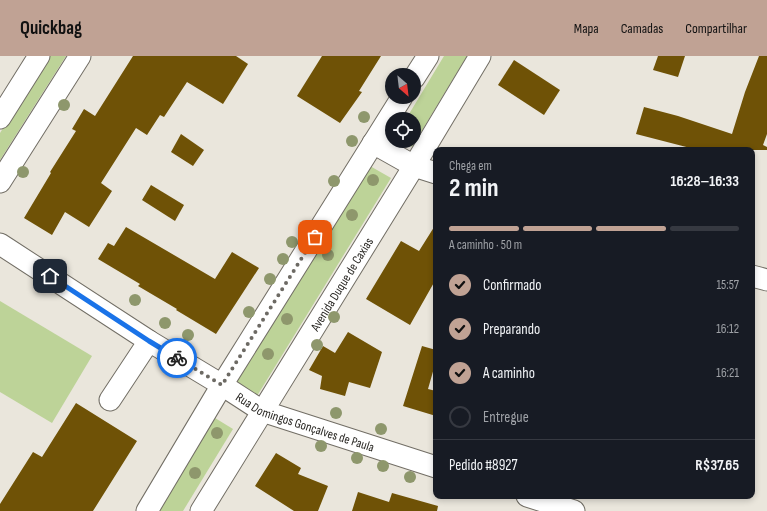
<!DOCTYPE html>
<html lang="pt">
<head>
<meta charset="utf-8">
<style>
  body { margin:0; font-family:"Sofia Sans Condensed",sans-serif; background:#20242c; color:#f1f3f6; height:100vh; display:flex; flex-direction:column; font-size:15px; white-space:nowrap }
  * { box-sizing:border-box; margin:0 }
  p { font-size:13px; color:#9ea1a6 }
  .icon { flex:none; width:22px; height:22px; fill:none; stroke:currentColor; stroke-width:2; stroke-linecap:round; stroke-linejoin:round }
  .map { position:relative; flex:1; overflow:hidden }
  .sheet { position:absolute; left:433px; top:91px; width:322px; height:352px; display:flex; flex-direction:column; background:#171b24; border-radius:8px; box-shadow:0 2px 6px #0003 }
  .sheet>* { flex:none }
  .needle { width:26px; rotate:152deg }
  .controls { position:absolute; left:385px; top:12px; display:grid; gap:8px }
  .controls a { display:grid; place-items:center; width:36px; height:36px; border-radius:50%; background:#171b24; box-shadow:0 2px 6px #0003; font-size:20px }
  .pin { position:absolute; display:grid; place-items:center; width:34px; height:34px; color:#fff; margin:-17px; border-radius:8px; box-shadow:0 2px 6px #0006 }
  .courier { position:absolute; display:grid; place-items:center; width:40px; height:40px; margin:-20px; border:3px solid #1a73e8; border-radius:50%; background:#fff; color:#222; box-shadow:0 1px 5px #0007 }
  .summary em { font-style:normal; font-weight:700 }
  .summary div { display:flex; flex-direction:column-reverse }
  .summary { display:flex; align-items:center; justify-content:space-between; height:68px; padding:0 16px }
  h1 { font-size:26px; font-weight:700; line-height:30px }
  .bar { display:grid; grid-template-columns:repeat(4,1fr); gap:6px 4px; align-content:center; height:48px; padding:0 16px }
  .bar i { height:5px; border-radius:3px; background:#363941 }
  .bar .active { background:#c0a294 }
  .bar p { grid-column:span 4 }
  .line { display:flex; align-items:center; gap:10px; padding:0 16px; border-top:1px solid #363941 }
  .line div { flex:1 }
  ol { padding:0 16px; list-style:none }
  li { display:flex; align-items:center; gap:12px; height:44px }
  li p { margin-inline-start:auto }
  li .icon { padding:4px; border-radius:50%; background:#c0a294; color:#111; stroke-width:4 }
  li:last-child { color:#9ea1a6 }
  li i { width:22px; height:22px; border:2px solid #363941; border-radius:50% }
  header { display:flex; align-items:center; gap:24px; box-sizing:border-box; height:56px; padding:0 20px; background:#c0a294; color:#111 }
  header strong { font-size:19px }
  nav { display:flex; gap:22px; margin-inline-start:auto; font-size:14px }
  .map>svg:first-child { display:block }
  .green { fill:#bdd398 }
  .building { fill:#6f5206 }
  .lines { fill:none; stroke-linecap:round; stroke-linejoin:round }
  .minor-casing { stroke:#726e65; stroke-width:23 }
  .minor { stroke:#fff; stroke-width:21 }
  .tree { fill:#8e976c }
  .done { stroke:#6d6a64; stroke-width:4; stroke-dasharray:0 7.2 }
  .route { stroke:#1a73e8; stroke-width:5 }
  .labels { text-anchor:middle; stroke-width:4; stroke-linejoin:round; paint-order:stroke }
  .street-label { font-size:13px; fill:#2a2824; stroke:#f8f3e9 }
</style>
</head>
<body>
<header>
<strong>Quickbag</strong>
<nav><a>Mapa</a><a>Camadas</a><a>Compartilhar</a></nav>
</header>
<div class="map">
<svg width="767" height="455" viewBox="0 0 767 455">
  <rect width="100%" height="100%" fill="#eae6dc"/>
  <!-- green -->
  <g class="green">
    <polygon points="49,0 66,0 0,104 0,77"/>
    <polygon points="444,0 467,0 412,91 402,85 414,85 414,63 406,63"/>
    <polygon points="370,110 391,122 257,340 236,327"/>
    <polygon points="0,245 92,300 52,367 0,336"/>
    <polygon points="215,362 233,373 183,455 158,455"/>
  </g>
  <!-- building -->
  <g class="building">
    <polygon points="133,0 236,0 248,8 223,48 187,26 164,61 160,59 147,79 136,72 101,127 112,135 89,171 65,156 52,179 24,162 51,117 50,116 76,75 72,73 84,53 95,60"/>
    <polygon points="322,0 381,0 359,35 362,36 340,67 297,40"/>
    <polygon points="658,0 685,0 678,21 653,14"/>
    <polygon points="759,0 767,0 767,78 763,89 767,91 767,94 698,94 636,78 644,51 678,60 732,78 745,36"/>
    <polygon points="514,4 560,34 544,59 498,29"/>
    <polygon points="181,78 204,94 193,110 171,96"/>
    <polygon points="151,129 184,149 175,165 142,144"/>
    <polygon points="436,168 436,223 410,269 366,243 401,185 419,195"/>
    <polygon points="126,171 215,223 232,196 259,212 216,278 176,254 177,253 138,230 140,228 98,203 108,187 114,190"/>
    <polygon points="348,276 382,296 370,332 349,326 345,340 320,333 322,320 309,314 323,290 335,297"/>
    <polygon points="422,290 436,294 436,305 428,333 436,335 436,360 403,350"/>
    <polygon points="76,347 137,385 93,455 0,455 0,448 33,396 42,401"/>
    <polygon points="276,397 301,412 298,418 328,430 318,455 294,455 255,430"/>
    <polygon points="358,436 389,446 392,437 438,450 437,455 352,455"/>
  </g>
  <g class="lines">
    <defs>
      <g id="minor">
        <polyline points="414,22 428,0"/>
        <polyline points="0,62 39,0"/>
        <polyline points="373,87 414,110 436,117"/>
        <polyline points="0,126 80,0"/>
        <path id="s1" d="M0,188L149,285L222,329L262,355L436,411"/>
        <polyline points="752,220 767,224"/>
        <polyline points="110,344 149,285"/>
        <polyline points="527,440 574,455"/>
        <polyline points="147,455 222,329 402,41"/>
        <path id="s2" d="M201,455L414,110L480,0"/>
      </g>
    </defs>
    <!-- minor casing -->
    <use href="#minor" class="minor-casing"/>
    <!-- minor -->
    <use href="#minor" class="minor"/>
  </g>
  <!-- trees -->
  <g class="tree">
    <circle cx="64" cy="49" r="6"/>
    <circle cx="364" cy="61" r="6"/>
    <circle cx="352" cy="85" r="6"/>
    <circle cx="23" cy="116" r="6"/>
    <circle cx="373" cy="124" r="6"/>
    <circle cx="334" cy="125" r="6"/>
    <circle cx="352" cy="159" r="6"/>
    <circle cx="292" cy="186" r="6"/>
    <circle cx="328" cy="199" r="6"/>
    <circle cx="283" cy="203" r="6"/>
    <circle cx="270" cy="223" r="6"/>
    <circle cx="135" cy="244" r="6"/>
    <circle cx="249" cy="256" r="6"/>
    <circle cx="334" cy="261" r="6"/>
    <circle cx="287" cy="263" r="6"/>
    <circle cx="165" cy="267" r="6"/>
    <circle cx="188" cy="279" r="6"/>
    <circle cx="317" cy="289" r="6"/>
    <circle cx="268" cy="298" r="6"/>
    <circle cx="336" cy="357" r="6"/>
    <circle cx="381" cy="373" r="6"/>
    <circle cx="217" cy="377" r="6"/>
    <circle cx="321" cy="390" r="6"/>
    <circle cx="357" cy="402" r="6"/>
    <circle cx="383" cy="410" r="6"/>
    <circle cx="195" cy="417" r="6"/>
    <circle cx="410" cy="421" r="6"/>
  </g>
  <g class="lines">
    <!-- done -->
    <polyline class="done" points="177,302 222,329 315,181"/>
    <!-- route -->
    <polyline class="route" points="50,220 149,285 177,302"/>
  </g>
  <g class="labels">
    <!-- street labels -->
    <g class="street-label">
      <text dy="5" stroke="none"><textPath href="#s2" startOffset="267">Avenida Duque de Caxias</textPath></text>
      <text dy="5" stroke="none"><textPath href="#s1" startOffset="355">Rua Domingos Gonçalves de Paula</textPath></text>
    </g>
  </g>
</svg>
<div class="controls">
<a><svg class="needle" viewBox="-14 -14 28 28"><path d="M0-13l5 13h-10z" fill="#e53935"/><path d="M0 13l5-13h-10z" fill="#9ea1a6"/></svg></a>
<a><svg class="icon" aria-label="locate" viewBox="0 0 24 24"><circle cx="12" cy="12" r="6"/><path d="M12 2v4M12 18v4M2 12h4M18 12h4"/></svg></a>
</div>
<div class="pin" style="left:315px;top:181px;background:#ea580c"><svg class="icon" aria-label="bag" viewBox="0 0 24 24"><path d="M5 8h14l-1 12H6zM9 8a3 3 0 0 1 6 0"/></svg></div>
<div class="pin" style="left:50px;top:220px;background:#1f2937"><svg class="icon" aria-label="home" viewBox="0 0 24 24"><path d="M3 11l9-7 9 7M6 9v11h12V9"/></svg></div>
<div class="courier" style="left:177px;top:302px"><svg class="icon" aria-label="bike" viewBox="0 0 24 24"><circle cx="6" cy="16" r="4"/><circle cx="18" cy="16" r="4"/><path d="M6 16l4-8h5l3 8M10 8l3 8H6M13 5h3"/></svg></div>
<section class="sheet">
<div class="summary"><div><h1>2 min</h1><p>Chega em</p></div><em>16:28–16:33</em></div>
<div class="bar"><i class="active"></i><i class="active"></i><i class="active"></i><i></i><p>A caminho · 50 m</p></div>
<ol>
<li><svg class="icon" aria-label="check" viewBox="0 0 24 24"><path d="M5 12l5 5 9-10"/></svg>Confirmado<p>15:57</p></li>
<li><svg class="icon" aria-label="check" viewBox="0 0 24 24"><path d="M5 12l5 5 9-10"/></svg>Preparando<p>16:12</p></li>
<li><svg class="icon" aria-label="check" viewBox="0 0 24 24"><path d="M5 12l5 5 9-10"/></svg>A caminho<p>16:21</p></li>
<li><i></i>Entregue</li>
</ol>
<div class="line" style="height:52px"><div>Pedido #8927</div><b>R$37.65</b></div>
</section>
</div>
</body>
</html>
